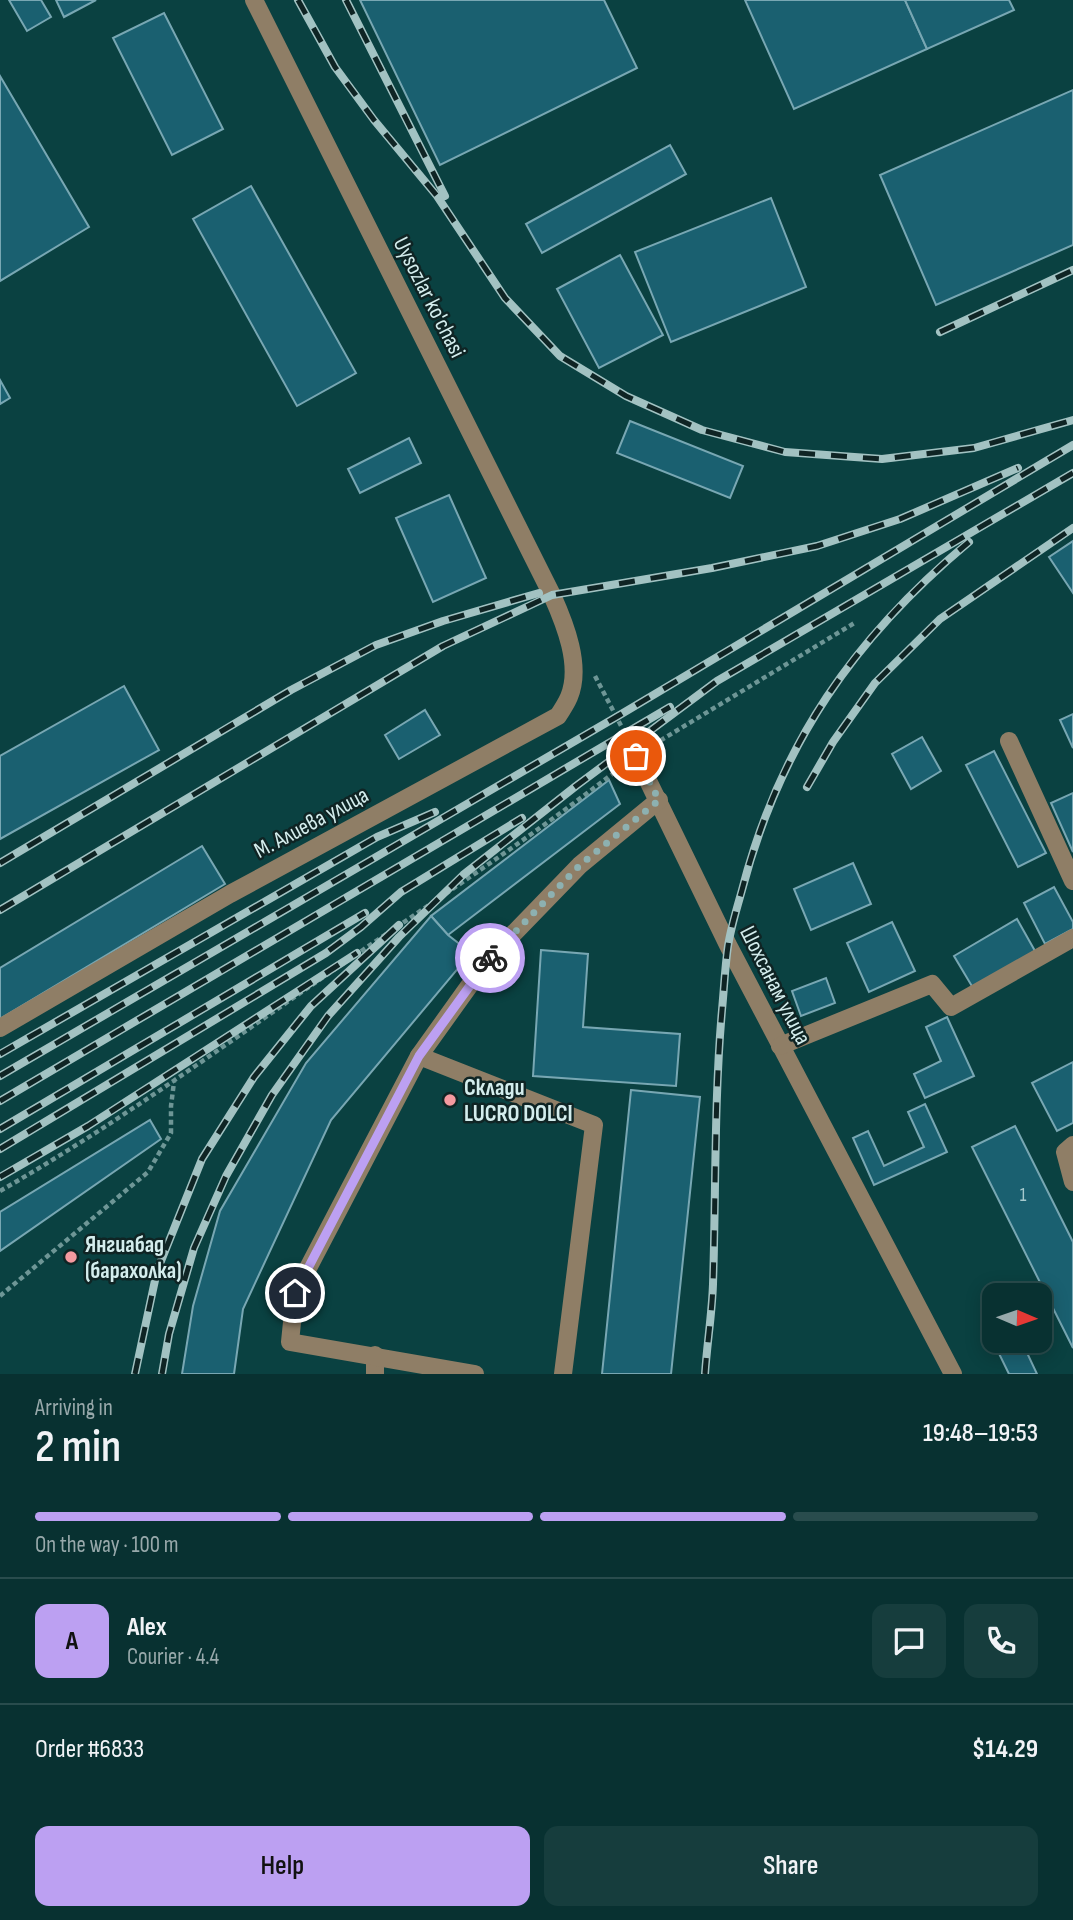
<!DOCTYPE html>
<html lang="en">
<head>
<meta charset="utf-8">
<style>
  body { margin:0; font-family:"Sofia Sans Condensed",sans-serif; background:#163d3d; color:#f1f3f6; height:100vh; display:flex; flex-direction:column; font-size:26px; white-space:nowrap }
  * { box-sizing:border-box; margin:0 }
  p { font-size:23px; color:#98a9ab }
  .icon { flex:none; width:38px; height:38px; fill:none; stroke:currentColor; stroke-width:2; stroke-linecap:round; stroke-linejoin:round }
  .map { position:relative; height:1374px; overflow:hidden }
  .side { display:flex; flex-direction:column; background:#083131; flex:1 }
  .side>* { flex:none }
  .needle { width:46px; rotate:92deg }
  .controls { position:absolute; left:982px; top:1283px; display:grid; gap:14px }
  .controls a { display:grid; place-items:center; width:70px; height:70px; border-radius:14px; background:#083131; box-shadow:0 4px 18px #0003,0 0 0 2px #294c4d; font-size:35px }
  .pin { position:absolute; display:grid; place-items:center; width:60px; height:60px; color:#fff; margin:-30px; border:4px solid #fff; border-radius:50%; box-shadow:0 2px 7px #0007 }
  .courier { position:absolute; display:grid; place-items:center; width:70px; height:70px; margin:-35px; border:5px solid #bca0f2; border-radius:50%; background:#fff; color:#222; box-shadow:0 2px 9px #0007 }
  .head em { font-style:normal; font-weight:600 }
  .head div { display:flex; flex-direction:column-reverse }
  .head { display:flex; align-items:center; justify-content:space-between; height:119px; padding:0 35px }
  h1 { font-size:46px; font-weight:600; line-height:52px }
  .bar { display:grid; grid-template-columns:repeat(4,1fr); gap:10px 7px; align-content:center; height:84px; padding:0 35px }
  .bar i { height:9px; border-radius:5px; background:#294c4d }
  .bar .selected { background:#bca0f2 }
  .bar p { grid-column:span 4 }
  .line { display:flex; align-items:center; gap:18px; padding:0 35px; border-top:2px solid #294c4d }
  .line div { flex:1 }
  .round { display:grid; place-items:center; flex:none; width:74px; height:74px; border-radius:14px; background:#163d3d }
  .cta { display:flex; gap:14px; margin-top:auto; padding:14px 35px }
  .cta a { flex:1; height:80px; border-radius:14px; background:#bca0f2; color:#111; font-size:28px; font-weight:600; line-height:80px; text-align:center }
  .cta a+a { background:#163d3d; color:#f1f3f6 }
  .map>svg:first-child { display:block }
  .building { fill:#1a6070; stroke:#78a7b3; stroke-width:2 }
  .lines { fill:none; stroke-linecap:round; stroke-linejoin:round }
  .path { stroke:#6e9696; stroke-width:4.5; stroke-dasharray:5 3.5; stroke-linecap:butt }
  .minor { stroke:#8f7e66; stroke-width:18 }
  .rail-casing { stroke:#a2c2c2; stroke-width:8 }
  .rail { stroke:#0f2424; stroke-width:5; stroke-dasharray:16; stroke-linecap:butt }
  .done { stroke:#8db1b1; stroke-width:7; stroke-dasharray:0 12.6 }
  .route { stroke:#bca0f2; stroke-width:9 }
  .poi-dot { fill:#f49aa0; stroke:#0f2424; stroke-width:2.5 }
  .labels { text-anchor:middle; stroke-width:5; stroke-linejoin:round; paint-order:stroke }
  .number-label { font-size:19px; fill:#a6cace }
  .street-label { font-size:23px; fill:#d4eded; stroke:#0f2424 }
  .poi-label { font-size:23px; font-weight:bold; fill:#d4eded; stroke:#0f2424; text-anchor:start }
</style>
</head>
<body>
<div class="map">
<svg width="1073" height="1374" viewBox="0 0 1073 1374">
  <rect width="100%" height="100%" fill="#0a4141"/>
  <!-- building -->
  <g class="building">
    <polygon points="9,0 41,0 51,17 27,31"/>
    <polygon points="56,0 96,0 64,17"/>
    <polygon points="360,0 604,0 637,68 440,165"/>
    <polygon points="745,0 905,0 927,49 794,109"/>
    <polygon points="905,0 1009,0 1014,10 927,49"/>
    <polygon points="164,13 223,129 172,155 113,38"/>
    <polygon points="0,76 89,227 0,281"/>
    <polygon points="1073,90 1073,245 936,305 880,175"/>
    <polygon points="670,145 686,174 542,253 526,224"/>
    <polygon points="251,186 356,373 297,406 193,219"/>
    <polygon points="771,198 806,287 671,342 635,252"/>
    <polygon points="620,255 663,335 599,368 557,289"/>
    <polygon points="0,380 10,398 0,404"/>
    <polygon points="630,421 743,466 730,498 617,453"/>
    <polygon points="409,438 421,463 360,493 348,469"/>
    <polygon points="449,495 486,578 433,602 396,518"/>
    <polygon points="1073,541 1073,593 1049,557"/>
    <polygon points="124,686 159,750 0,839 0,756"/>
    <polygon points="425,710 440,735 399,759 385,735"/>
    <polygon points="1073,714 1073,748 1060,720"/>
    <polygon points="922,737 941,771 911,789 892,754"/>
    <polygon points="994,751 1046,853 1018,867 966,765"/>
    <polygon points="609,780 620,804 448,935 431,916"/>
    <polygon points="1073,793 1073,852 1051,803"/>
    <polygon points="202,846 225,884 0,1019 0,968"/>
    <polygon points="853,863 871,904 811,930 794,889"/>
    <polygon points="1054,887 1073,922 1073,929 1045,944 1024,903"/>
    <polygon points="431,916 448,935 471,953 331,1120 243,1309 234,1374 182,1374 193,1306 220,1211 306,1063"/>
    <polygon points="1017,919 1035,951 973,988 954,956"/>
    <polygon points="892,922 915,971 869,992 847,943"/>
    <polygon points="541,950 588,954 583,1027 680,1034 676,1086 533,1076"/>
    <polygon points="826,978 835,1003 801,1016 792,991"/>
    <polygon points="947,1017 974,1076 925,1098 914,1074 941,1061 926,1027"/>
    <polygon points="1073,1062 1073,1123 1057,1131 1032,1083"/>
    <polygon points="631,1090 700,1097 671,1374 602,1374"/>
    <polygon points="925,1104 947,1152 874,1185 853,1138 868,1131 884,1166 924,1147 908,1112"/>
    <polygon points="150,1120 161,1139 0,1251 0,1212"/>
    <polygon points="1015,1126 1073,1242 1073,1348 972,1147"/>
    <polygon points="994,1320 994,1340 1021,1340 1037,1374 1009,1374 985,1325"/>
  </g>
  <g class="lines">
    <!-- path -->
    <g class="path">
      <polyline points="595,676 628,739"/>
      <polyline points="653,745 856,622"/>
      <path d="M0,1191C112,1127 216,1051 322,978C422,909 524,843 620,768"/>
      <polyline points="0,1296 148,1172 171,1133 171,1106 174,1082"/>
    </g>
    <!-- minor -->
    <g class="minor">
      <polyline points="1009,741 1073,881"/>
      <polyline points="636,756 728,945 953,1374"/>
      <path d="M0,1028L230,894L558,716C562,710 566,704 569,697C582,666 565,624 552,595L254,0"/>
      <polyline points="780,1046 932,984 951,1007 1073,938"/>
      <polyline points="419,1056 594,1125 563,1374"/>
      <polyline points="1073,1145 1065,1152 1073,1182"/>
      <polyline points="375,1374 375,1355"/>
      <polyline points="475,1374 290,1342 295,1293 419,1056 487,961 580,865 659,800"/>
    </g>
    <defs>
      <g id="rail">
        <polyline points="298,0 335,67 374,120 437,196 505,298 560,356 626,396 702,430 785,452 882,459 974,448 1073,420"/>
        <polyline points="346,0 445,196"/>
        <polyline points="940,332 1073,270"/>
        <polyline points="807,787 833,742 875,683 940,619 1073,528"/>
        <polyline points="0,863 291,690 376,645 443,621 539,593"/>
        <polyline points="0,910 443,646 552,595 712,568 817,546 900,519 1018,468"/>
        <polyline points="0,1054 377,837 435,812"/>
        <polyline points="0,1076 618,716 1073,445"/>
        <polyline points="0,1101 670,707"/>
        <polyline points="0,1129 365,913"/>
        <polyline points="0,1149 326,953 361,927 401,892 522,818"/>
        <polyline points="0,1177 88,1126 357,953"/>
        <polyline points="135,1374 157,1271 202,1159 254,1077 311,1006 399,925"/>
        <polyline points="162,1374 169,1334 194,1248 226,1176 272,1095 328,1016 399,937 463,875 576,786 717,681 1073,473"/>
        <path d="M705,1374C707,1344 712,1314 713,1284C716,1193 714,1101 722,1010C724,989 725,967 728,946C731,927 737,908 742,890C780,744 854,638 969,542"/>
      </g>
    </defs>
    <!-- rail casing -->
    <use href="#rail" class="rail-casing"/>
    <!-- rail -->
    <use href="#rail" class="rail"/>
  </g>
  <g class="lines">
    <!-- done -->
    <polyline class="done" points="490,958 580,865 659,800 636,756"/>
    <!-- route -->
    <polyline class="route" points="295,1293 419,1056 490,958"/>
  </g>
  <!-- markers -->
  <g class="poi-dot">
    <circle cx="450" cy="1100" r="7"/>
    <circle cx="71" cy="1257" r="7"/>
  </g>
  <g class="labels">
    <!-- number labels -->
    <g class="number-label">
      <text x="1023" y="1201">1</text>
    </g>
    <!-- street labels -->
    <g class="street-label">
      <text transform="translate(430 297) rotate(63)" y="8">Uysozlar ko'chasi</text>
      <text transform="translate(311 822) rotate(-28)" y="8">М. Алиева улица</text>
      <text transform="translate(776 985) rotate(63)" y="8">Шохсанам улица</text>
    </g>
    <!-- poi labels -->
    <g class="poi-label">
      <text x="464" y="1095">Склади<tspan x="464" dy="26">LUCRO DOLCI</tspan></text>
      <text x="85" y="1252">Янгиабад<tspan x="85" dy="26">(барахолка)</tspan></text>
    </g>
  </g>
</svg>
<div class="controls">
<a><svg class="needle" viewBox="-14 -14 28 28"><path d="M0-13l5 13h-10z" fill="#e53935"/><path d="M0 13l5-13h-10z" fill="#98a9ab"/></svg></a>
</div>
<div class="pin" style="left:636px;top:756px;background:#ea580c"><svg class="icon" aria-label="bag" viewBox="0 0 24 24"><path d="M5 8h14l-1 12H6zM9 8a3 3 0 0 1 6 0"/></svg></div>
<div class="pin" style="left:295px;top:1293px;background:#1f2937"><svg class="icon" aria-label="home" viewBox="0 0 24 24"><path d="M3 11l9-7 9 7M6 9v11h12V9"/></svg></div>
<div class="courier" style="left:490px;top:958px"><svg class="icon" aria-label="bike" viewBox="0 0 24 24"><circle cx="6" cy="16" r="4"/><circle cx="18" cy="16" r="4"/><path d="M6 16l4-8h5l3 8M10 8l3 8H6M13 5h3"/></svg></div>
</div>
<section class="side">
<div class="head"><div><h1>2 min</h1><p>Arriving in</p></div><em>19:48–19:53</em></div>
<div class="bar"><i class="selected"></i><i class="selected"></i><i class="selected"></i><i></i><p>On the way · 100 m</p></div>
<div class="line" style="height:126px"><b class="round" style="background:#bca0f2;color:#111">A</b><div><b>Alex</b><p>Courier · 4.4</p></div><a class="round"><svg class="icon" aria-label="chat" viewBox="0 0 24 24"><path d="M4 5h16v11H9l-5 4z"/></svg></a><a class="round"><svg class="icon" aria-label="phone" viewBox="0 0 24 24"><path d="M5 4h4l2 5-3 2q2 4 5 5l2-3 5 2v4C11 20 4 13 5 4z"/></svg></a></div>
<div class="line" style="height:91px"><div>Order #6833</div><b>$14.29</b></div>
<div class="cta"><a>Help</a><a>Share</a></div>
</section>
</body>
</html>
